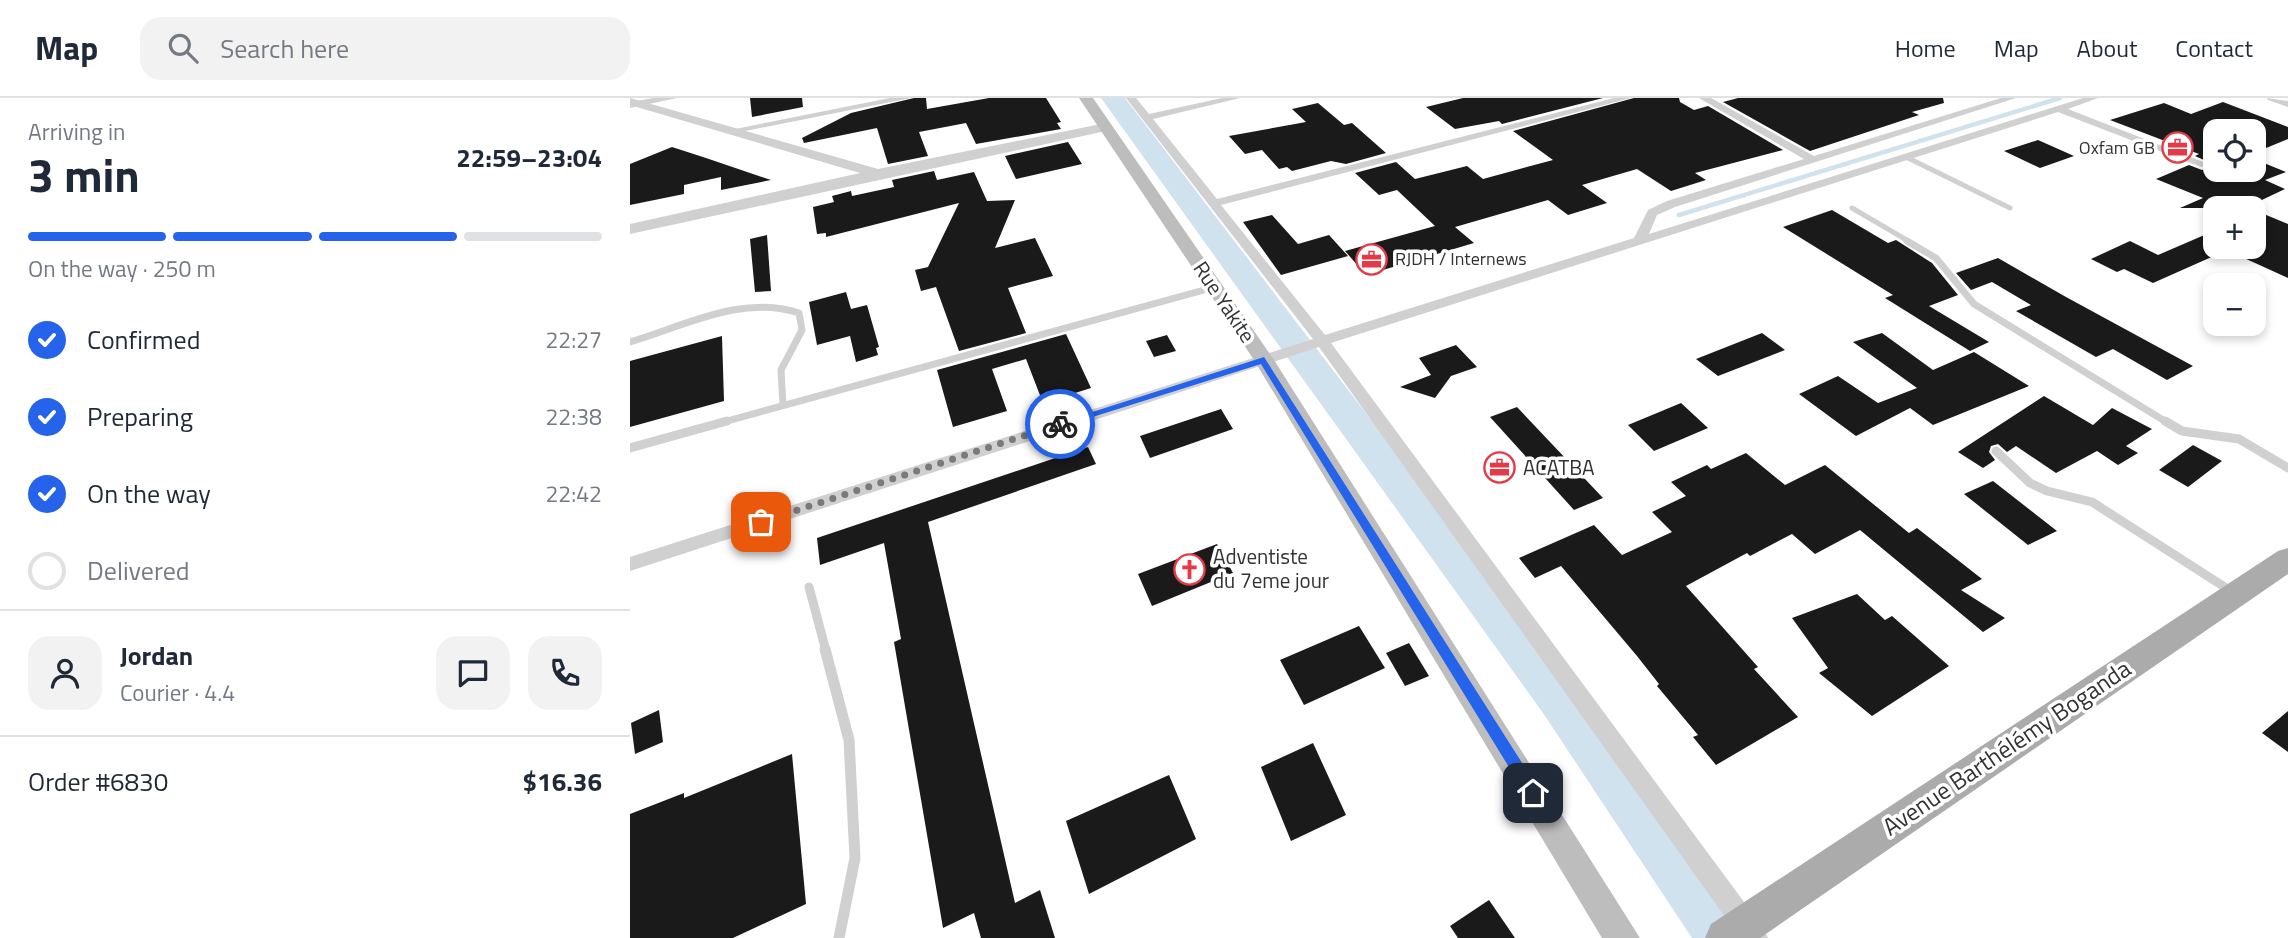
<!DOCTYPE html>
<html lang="en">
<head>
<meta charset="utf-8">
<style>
  body { margin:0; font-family:"Titillium Web",sans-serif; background:#f2f2f3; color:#1f2937; height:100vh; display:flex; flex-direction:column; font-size:26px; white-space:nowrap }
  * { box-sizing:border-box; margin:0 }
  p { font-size:23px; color:#747a83 }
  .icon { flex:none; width:38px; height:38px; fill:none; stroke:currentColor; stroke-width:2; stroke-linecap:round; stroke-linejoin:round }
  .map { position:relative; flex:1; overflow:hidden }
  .panel { display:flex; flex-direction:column; background:#fff; width:630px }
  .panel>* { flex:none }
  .tools { position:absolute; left:1573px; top:21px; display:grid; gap:14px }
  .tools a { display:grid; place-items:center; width:63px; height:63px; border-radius:14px; background:#fff; box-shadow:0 4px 10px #0003; font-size:35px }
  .pin { position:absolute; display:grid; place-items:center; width:60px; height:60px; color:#fff; margin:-30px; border-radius:14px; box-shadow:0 4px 10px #0006 }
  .courier { position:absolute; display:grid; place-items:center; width:70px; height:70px; margin:-35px; border:5px solid #2563eb; border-radius:50%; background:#fff; color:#222; box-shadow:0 2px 9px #0007 }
  .overview em { font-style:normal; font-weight:700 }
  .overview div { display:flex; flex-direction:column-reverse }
  .overview { display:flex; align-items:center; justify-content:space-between; height:119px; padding:0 28px }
  h1 { font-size:46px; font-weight:700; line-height:52px }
  .bar { display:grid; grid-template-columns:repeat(4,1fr); gap:10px 7px; align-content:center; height:84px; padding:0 28px }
  .bar i { height:9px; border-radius:5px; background:#e0e1e3 }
  .bar .active { background:#2563eb }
  .bar p { grid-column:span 4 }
  .line { display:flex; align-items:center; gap:18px; padding:0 28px; border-top:2px solid #e0e1e3 }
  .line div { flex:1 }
  .round { display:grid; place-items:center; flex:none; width:74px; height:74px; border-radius:21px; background:#f2f2f3 }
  ol { padding:0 28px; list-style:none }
  li { display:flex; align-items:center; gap:21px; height:77px }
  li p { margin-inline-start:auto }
  li .icon { padding:7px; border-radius:50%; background:#2563eb; color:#fff; stroke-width:4 }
  li:last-child { color:#747a83 }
  li i { width:38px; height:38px; border:4px solid #e0e1e3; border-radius:50% }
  header { display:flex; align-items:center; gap:42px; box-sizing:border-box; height:98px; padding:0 35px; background:#fff; border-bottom:2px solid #e0e1e3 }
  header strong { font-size:33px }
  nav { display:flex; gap:38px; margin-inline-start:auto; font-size:24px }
  .search { width:490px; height:63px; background:#f2f2f3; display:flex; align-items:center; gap:18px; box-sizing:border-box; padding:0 24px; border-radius:21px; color:#747a83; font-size:26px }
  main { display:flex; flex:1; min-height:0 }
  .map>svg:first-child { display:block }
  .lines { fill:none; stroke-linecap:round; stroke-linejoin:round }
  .stream { stroke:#cfe2ee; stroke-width:4.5 }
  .river { fill:#cfe2ee; fill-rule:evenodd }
  .building { fill:#1a1a1a }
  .service-far3 { stroke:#d0d0d0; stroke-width:5 }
  .service-far2 { stroke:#d0d0d0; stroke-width:7 }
  .service-far1 { stroke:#d0d0d0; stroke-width:9 }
  .service { stroke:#d0d0d0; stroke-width:11 }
  .minor { fill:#d0d0d0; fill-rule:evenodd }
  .tertiary { fill:#d0d0d0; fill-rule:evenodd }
  .secondary { fill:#bdbdbd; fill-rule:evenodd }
  .primary { fill:#ababab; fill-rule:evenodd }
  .route { fill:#2563eb }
  .done { stroke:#7a7a7a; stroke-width:7; stroke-dasharray:0 12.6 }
  .labels { text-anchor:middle; stroke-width:7; stroke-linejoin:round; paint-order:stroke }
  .far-poi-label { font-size:18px; fill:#333; stroke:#fff; text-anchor:end }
  .street-label { font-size:21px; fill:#333; stroke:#fff }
  .poi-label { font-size:21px; fill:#333; stroke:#fff; text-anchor:start }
  .near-street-label { font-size:24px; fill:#333; stroke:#fff }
</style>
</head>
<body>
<header>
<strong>Map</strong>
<div class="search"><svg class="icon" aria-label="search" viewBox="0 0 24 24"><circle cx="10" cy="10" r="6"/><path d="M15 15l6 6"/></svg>Search here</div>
<nav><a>Home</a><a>Map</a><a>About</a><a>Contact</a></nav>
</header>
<main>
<section class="panel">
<div class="overview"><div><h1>3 min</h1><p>Arriving in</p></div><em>22:59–23:04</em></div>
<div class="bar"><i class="active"></i><i class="active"></i><i class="active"></i><i></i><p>On the way · 250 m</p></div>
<ol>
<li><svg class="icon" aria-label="check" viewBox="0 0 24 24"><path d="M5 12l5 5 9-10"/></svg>Confirmed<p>22:27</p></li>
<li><svg class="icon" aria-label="check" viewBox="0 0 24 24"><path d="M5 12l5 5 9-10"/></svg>Preparing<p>22:38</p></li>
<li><svg class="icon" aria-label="check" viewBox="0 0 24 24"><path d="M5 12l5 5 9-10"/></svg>On the way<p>22:42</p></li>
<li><i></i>Delivered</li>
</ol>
<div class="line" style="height:126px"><a class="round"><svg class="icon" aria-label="person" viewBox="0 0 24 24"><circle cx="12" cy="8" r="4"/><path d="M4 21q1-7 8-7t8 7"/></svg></a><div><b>Jordan</b><p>Courier · 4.4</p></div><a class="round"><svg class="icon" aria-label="chat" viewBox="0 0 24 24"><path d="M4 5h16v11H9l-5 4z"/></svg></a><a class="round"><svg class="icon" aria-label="phone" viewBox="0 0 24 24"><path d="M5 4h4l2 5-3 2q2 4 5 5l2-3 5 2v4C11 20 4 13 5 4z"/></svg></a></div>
<div class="line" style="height:91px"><div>Order #6830</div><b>$16.36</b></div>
</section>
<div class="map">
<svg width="1658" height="840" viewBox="0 0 1658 840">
  <rect width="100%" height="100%" fill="#fff"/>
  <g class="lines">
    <!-- stream -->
    <polyline class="stream" points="1049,117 1430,0"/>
    <!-- river -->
    <polygon class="river" points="471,0 495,0 761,348 949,585 1118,819 1127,840 1062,840 913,615"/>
  </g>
  <!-- building -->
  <g class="building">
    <polygon points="120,0 172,0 173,9 122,19"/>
    <polygon points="284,0 296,0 297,11 359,0 416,0 431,24 427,25 431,31 346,46 336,25 289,34 298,58 258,66 247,30 174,45 172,40 221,15"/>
    <polygon points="833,0 973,0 872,26 869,23 825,31 796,9"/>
    <polygon points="1004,0 1049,0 1050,4 1064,12 1078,8 1153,52 1065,75 1076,82 1041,93 1007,71 952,87 977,105 938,117 918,102 825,129 844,145 736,177 715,153 805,128 767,92 749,97 725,75 766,64 785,81 837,68 853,81 923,62 883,33"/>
    <polygon points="1108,0 1313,0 1314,5 1282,14 1289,17 1180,53 1093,4"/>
    <polygon points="1593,4 1658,29 1658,41 1624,55 1624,33 1586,33 1586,72 1624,72 1624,61 1656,74 1635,82 1655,91 1615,110 1550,110 1573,100 1526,81 1559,67 1572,72 1583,66 1565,58 1569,56 1480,22 1534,5 1561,16"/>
    <polygon points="688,5 714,27 722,25 756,55 716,66 701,63 662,73 657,69 649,71 632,52 615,56 599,38 676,24 662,11"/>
    <polygon points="1408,42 1444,58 1410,70 1374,53"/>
    <polygon points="438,44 452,66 386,81 375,58"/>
    <polygon points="42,49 76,60 141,82 91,92 91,79 54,87 54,96 0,107 0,66"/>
    <polygon points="304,73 307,82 344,74 357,103 385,102 365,150 405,140 423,178 378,190 396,235 329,253 306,189 291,193 285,172 298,169 329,105 196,139 196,135 187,136 183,109 204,104 202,98 221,93 222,98 264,89 262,82"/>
    <polygon points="1202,112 1258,145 1266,142 1302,165 1328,197 1299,208 1359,244 1340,253 1255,200 1263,197 1153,129"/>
    <polygon points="1624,112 1658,126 1658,180 1590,149 1624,149"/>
    <polygon points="642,117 668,146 699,137 718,158 651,177 613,124"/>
    <polygon points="1586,132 1586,157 1523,185 1494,171 1487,174 1461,161 1500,143 1528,157"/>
    <polygon points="137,137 141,193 125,194 120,141"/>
    <polygon points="1368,160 1436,199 1563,268 1537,282 1483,251 1466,259 1386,213 1401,207 1362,184 1341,192 1326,175"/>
    <polygon points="216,194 221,211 237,207 249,249 246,250 248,257 226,264 220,238 187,247 179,204"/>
    <polygon points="1132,235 1155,252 1088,278 1066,261"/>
    <polygon points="1252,235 1303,272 1344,254 1399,288 1303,327 1280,310 1226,338 1169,296 1208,278 1248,305 1287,290 1223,244"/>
    <polygon points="436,236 461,290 413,305 396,261 362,271 377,313 323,329 307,272"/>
    <polygon points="537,237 546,253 524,259 516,243"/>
    <polygon points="92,238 94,303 0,329 0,263"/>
    <polygon points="826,247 847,269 821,278 805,300 770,289 801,277 789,260"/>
    <polygon points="1414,298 1463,327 1482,310 1522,331 1496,348 1508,355 1488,367 1467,353 1426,375 1386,348 1377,354 1368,346 1361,348 1359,354 1365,362 1353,370 1328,354"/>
    <polygon points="1051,305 1078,330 1024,353 998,327"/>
    <polygon points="887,309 973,400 944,412 860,319"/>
    <polygon points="591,311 603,331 520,360 510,338"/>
    <polygon points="1563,347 1592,363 1558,389 1529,372"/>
    <polygon points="458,349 466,366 298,424 385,805 410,792 425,840 351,840 344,815 313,830 264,544 271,541 254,445 190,467 187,440"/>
    <polygon points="1116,355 1155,387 1195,367 1279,435 1287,430 1352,481 1331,492 1375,520 1353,534 1230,432 1185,456 1162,436 1120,458 1117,455 1056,488 1128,569 1124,571 1168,619 1086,667 1063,639 1068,637 1027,588 1029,586 1007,558 931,468 905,480 889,460 964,427 992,457 1042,434 1022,414 1056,398 1041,384 1077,367 1081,371"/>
    <polygon points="1363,383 1427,433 1398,447 1334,396"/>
    <polygon points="587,446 603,475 522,508 508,476"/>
    <polygon points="1227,496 1255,522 1262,518 1319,568 1242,618 1189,575 1198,570 1162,520"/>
    <polygon points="729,528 755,570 674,607 650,562"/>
    <polygon points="779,545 799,578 775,588 756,555"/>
    <polygon points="29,612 33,644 5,656 1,625"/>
    <polygon points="1658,613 1658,654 1632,635"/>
    <polygon points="683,645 716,717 661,743 631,669"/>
    <polygon points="162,656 176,806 103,840 0,840 0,716 54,695 54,700"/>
    <polygon points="539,677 566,741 459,796 436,723"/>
    <polygon points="859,802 885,840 828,840 820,828"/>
  </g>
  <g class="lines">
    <!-- service-far3 -->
    <g class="service-far3">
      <polyline points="1276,59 1380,110"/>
      <polyline points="1222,110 1280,144"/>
    </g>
    <!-- service-far2 -->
    <g class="service-far2">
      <polyline points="1277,143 1306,160 1344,206 1538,325"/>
      <path d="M0,244C54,228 113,196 169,215L172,232L151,272L153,307"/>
      <polyline points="90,325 585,189"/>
    </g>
    <!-- service-far1 -->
    <g class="service-far1">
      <polyline points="1535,323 1552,333 1609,341 1658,370"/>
      <polyline points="0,350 97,323"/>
      <polyline points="1366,353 1400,385 1417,393 1462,404 1604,495"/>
      <polyline points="179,489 196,553"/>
    </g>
    <!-- service -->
    <polyline class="service" points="195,551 219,642 225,760 209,840"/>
    <!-- minor -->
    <g class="minor">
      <polygon points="24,0 47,0 0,10 0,4"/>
      <polygon points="260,0 281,0 105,35 100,32"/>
      <polygon points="496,0 506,0 519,16 592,0 610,0 523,21 587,101 984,0 1001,0 591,107 695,237 1004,140 1018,112 1037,103 1174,61 1069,0 1081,0 1184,58 1371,0 1386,0 1045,109 1027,117 1019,136 1453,0 1468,0 1438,11 1581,67 1571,69 1428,14 701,245 1134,831 1138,840 1110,840 689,249 0,473 0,459 683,241"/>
      <polygon points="1637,0 1658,3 1658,9 1638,2"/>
    </g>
    <!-- tertiary -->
    <polygon class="tertiary" points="0,0 248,71 476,25 483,29 476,33 0,136 0,126 230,75 0,7"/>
    <!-- secondary -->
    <polygon class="secondary" points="449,0 463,0 644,262 1010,840 972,840 624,262"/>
    <!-- primary -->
    <polygon class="primary" points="1658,450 1658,476 1130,840 1075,840 1081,826 1648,453"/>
  </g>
  <!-- route -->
  <polygon class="route" points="634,259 908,690 908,700 898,700 631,266 434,328 425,326"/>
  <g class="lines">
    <!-- done -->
    <polyline class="done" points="131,424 430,326"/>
  </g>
  <!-- icons -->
  <defs>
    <symbol id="office-ring" viewBox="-11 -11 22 22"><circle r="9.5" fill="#fff" stroke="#e63946" stroke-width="1.5"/><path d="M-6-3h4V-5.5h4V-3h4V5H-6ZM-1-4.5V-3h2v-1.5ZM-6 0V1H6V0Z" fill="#e63946"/></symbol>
    <symbol id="church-ring" viewBox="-11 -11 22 22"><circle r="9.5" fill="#fff" stroke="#e63946" stroke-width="1.5"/><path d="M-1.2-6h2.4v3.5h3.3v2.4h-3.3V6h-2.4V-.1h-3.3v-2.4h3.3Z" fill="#e63946"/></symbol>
  </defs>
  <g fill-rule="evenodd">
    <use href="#office-ring" x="1530" y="32" width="35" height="35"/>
    <use href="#office-ring" x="724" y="144" width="35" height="35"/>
    <use href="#office-ring" x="852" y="352" width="35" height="35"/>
    <use href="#church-ring" x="542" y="454" width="35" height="35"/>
  </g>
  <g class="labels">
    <!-- far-poi labels -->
    <g class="far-poi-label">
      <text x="1525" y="56">Oxfam GB</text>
      <text x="765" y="167" text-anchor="start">RJDH / Internews</text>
    </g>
    <!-- street labels -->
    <g class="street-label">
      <text transform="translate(594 204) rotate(56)" y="7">Rue Yakite</text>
    </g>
    <!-- poi labels -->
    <g class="poi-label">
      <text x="893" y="377">ACATBA</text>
      <text x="583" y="466">Adventiste<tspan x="583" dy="24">du 7eme jour</tspan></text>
    </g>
    <!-- near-street labels -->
    <g class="near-street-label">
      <text transform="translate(1377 650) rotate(-34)" y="8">Avenue Barthélémy Boganda</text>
    </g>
  </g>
</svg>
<div class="tools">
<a><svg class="icon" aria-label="locate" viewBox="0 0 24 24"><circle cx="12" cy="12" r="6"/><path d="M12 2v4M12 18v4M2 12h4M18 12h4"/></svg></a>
<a>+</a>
<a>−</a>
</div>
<div class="pin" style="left:131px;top:424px;background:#ea580c"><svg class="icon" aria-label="bag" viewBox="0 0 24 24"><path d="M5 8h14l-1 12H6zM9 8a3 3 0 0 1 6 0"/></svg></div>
<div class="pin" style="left:903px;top:695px;background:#1f2937"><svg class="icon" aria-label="home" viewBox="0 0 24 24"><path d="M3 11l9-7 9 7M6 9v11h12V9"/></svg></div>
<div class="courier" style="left:430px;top:326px"><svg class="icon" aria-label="bike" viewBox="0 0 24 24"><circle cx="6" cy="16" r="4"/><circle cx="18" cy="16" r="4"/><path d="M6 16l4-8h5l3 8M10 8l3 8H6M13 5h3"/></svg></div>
</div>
</main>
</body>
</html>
